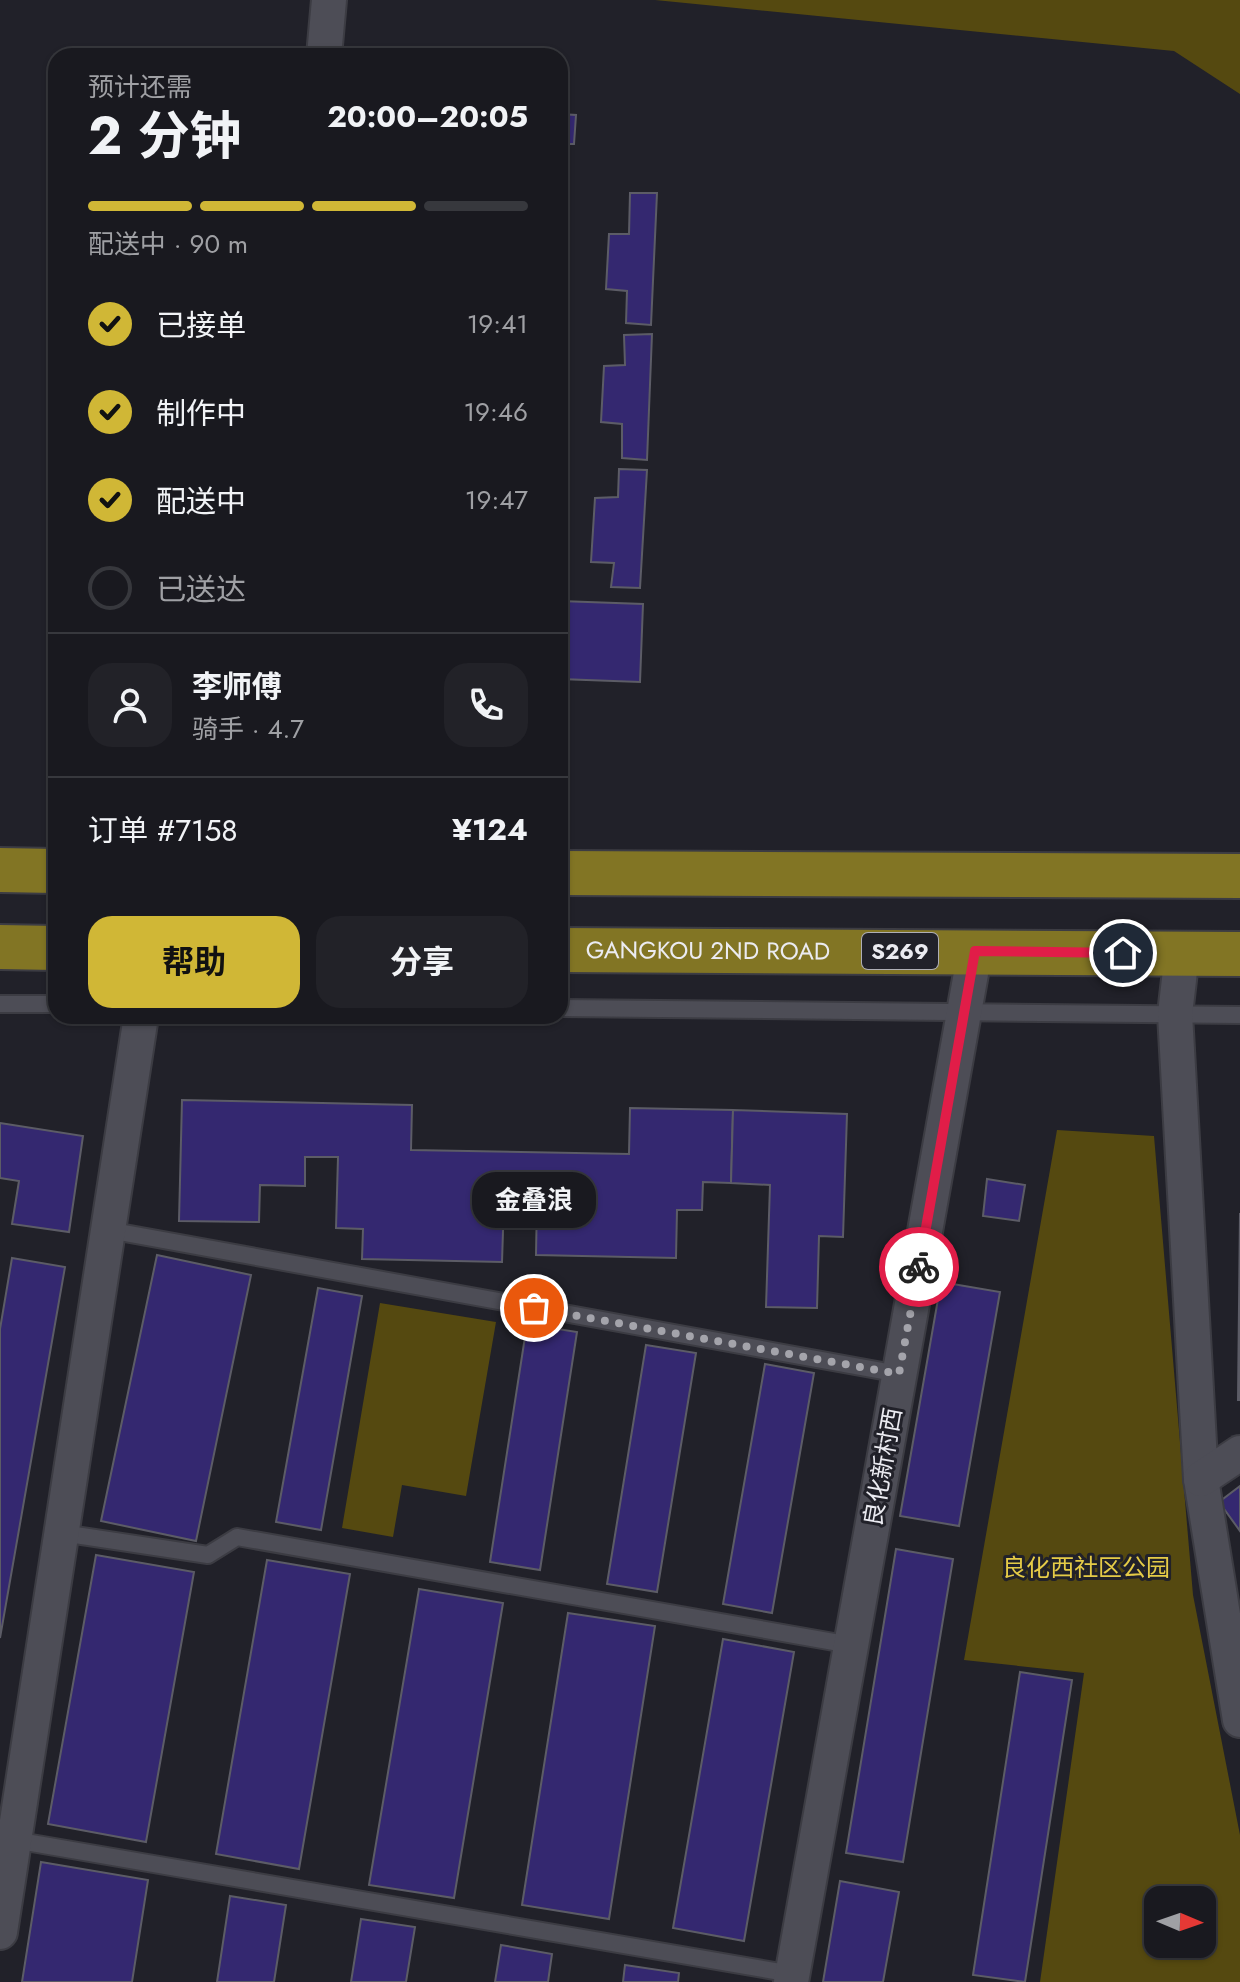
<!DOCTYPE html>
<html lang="zh">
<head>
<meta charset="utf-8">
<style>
  body { margin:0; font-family:Jost,"Noto Sans SC",sans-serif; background:#222228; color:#f1f3f6; height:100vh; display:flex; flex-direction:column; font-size:30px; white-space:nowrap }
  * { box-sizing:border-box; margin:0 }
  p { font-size:26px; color:#9fa0a4 }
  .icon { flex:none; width:44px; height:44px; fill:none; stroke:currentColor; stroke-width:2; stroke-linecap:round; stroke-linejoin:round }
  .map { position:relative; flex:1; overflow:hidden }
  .side { position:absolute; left:48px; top:48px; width:520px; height:976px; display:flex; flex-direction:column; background:#19191f; border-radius:24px; box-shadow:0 2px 6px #0004,0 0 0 2px #37383d }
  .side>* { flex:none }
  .needle { width:52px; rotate:92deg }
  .fabs { position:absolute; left:1144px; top:1886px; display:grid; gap:16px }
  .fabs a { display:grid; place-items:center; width:72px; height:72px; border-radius:16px; background:#19191f; box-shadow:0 2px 6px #0004,0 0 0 2px #37383d; font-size:40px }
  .pin { position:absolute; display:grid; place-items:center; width:68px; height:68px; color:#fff; margin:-34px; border:4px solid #fff; border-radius:50%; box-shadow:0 2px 8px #0007 }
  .courier { position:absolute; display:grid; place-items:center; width:80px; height:80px; margin:-40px; border:6px solid #e11d48; border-radius:50%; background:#fff; color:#222; box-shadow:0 2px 10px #0007 }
  .bubble { position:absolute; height:56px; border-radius:24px; background:#19191f; box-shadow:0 2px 6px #0004,0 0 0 2px #37383d; font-size:26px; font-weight:700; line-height:56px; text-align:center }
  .summary em { font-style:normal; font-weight:700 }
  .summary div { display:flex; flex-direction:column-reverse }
  .summary { display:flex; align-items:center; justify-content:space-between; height:136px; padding:0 40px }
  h1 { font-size:52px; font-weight:700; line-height:60px }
  .bar { display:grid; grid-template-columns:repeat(4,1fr); gap:12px 8px; align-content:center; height:96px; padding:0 40px }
  .bar i { height:10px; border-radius:6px; background:#37383d }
  .bar .active { background:#d0b736 }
  .bar p { grid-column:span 4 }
  .line { display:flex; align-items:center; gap:20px; padding:0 40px; border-top:2px solid #37383d }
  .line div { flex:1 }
  .round { display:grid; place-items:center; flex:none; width:84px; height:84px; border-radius:24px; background:#222228 }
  ol { padding:0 40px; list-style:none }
  li { display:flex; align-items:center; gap:24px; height:88px }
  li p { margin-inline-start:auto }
  li .icon { padding:8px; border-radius:50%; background:#d0b736; color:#111; stroke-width:4 }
  li:last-child { color:#9fa0a4 }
  li i { width:44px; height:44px; border:4px solid #37383d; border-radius:50% }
  .action { display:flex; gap:16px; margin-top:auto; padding:16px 40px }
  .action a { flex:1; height:92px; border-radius:24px; background:#d0b736; color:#111; font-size:32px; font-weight:700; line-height:92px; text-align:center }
  .action a+a { background:#222228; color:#f1f3f6 }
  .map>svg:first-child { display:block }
  .green { fill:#554910; fill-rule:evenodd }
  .building { fill:#342870; stroke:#5c5c66; stroke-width:2 }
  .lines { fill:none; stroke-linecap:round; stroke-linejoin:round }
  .lane-casing { stroke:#3c3c43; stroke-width:20 }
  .street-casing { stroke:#3c3c43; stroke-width:38 }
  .primary-casing { stroke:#3c3c43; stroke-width:48 }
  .lane { stroke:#4d4d56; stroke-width:16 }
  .street { stroke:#4d4d56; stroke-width:34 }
  .primary { stroke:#827524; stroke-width:44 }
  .done { stroke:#a4a4ab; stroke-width:8; stroke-dasharray:0 14.4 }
  .route { stroke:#e11d48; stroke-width:10 }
  .labels { text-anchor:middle; stroke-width:6; stroke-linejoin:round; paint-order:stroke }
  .shield { fill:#212129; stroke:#aeaeb5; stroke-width:2 }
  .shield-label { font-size:22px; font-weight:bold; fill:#ebebf1 }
  .street-label { font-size:24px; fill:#ebebf1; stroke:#212129 }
  .park-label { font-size:24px; fill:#e5cb47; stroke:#212129 }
</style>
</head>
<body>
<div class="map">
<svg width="1240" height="1982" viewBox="0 0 1240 1982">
  <rect width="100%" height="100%" fill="#212129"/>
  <!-- green -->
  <g class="green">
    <polygon points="655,0 1240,0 1240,94 1174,51"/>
    <path d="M1057,1130L1154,1136L1193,1595L1240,1835V1982H1040L1084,1673L964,1660ZM1202,1900V1944H1158V1900Z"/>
    <polygon points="380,1303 496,1322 466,1496 402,1485 393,1537 342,1528"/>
  </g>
  <!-- building -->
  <g class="building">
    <polygon points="560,114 576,115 574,144 560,144"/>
    <polygon points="630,193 657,193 651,325 626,323 627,291 606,289 609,234 629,234"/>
    <polygon points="652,334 647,460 622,458 622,424 601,422 604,366 625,365 624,335"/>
    <polygon points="619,469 647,470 640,588 611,587 614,563 591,562 595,498 618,497"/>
    <polygon points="560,601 643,604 640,682 560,679"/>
    <polygon points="182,1100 412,1105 411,1150 629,1154 630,1108 733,1110 731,1183 703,1182 702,1210 677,1210 676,1258 536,1255 537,1201 504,1200 502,1262 362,1259 363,1229 336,1228 338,1157 305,1157 305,1186 260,1185 259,1222 179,1221"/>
    <polygon points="733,1110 847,1114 843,1237 819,1236 817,1308 766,1307 770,1185 731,1183"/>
    <polygon points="0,1123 83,1136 69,1232 12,1224 19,1181 0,1178"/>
    <polygon points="987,1179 1025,1185 1019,1221 983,1216"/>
    <polygon points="1240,1213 1240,1400 1238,1400"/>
    <polygon points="157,1255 251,1275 196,1541 101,1521"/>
    <polygon points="12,1258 65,1267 0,1638 0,1329"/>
    <polygon points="941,1282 1000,1292 959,1526 900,1516"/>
    <polygon points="318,1288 362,1296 321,1530 276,1522"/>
    <polygon points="527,1324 577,1332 540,1570 490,1562"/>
    <polygon points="646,1345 696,1353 657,1592 607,1584"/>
    <polygon points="765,1364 814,1373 772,1613 723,1604"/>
    <polygon points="1240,1486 1240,1531 1219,1502"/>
    <polygon points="896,1549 953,1559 903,1862 846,1853"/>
    <polygon points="96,1555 194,1572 146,1842 48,1824"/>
    <polygon points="267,1560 350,1574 299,1869 216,1854"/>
    <polygon points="419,1589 503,1603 454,1898 369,1885"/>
    <polygon points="568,1613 655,1626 609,1919 522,1905"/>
    <polygon points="723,1639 794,1652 744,1941 673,1928"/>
    <polygon points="1020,1672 1072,1680 1025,1982 973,1975"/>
    <polygon points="41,1862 148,1880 132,1982 22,1982"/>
    <polygon points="840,1881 899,1892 883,1982 823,1982"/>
    <polygon points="230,1896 286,1905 274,1982 217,1982"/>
    <polygon points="361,1919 415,1927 406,1982 351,1982"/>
    <polygon points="501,1945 552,1954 548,1982 495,1982"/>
    <polygon points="625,1965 679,1973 678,1982 623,1982"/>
  </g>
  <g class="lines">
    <defs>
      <g id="lane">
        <polyline points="0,1004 56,1004"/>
        <polyline points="560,1008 1240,1015"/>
        <polyline points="108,1230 899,1374"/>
        <polyline points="62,1533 208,1555 237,1537 851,1645"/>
        <polyline points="14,1840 792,1974"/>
      </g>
      <g id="street">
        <polyline points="324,56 329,0"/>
        <polyline points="1182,954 1175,1014 1201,1479 1240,1720"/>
        <polyline points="1201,1479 1240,1453"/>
        <polyline points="0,1932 141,1016"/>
        <polyline points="791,1982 975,951"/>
      </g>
      <g id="primary">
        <polyline points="0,870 56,871"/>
        <polyline points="560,873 1240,876"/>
        <polyline points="0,947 56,948"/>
        <path id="s1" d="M560,950L1240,954"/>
      </g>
    </defs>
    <!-- lane casing -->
    <use href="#lane" class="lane-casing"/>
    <!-- street casing -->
    <use href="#street" class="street-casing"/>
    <!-- primary casing -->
    <use href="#primary" class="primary-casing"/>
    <!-- lane -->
    <use href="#lane" class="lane"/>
    <!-- street -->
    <use href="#street" class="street"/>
    <!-- primary -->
    <use href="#primary" class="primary"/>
  </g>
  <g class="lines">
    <!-- done -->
    <polyline class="done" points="534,1308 899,1374 919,1267"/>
    <!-- route -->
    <polyline class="route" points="919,1267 975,951 1123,953"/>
  </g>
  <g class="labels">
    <!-- shield labels -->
    <rect class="shield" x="862" y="933" width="76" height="36" rx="6"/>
    <g class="shield-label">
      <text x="900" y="959">S269</text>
    </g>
    <!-- street labels -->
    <g class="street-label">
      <text dy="8" stroke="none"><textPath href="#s1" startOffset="148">GANGKOU 2ND ROAD</textPath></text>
      <text transform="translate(883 1467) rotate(-80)" y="8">良化新村西</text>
    </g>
    <!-- park labels -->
    <g class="park-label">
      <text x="1086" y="1576">良化西社区公园</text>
    </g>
  </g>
</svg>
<div class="fabs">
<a><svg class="needle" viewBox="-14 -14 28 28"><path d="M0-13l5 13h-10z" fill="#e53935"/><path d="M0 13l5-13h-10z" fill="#9fa0a4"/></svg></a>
</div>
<div class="pin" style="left:534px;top:1308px;background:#ea580c"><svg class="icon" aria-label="bag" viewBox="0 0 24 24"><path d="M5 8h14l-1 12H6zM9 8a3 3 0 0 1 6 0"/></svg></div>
<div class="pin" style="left:1123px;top:953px;background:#1f2937"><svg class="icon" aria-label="home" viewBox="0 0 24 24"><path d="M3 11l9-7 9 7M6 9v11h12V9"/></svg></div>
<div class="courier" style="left:919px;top:1267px"><svg class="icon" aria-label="bike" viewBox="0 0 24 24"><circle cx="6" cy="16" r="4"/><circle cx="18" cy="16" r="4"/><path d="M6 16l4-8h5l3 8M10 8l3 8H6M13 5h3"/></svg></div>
<div class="bubble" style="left:472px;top:1172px;width:124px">金叠浪</div>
<section class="side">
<div class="summary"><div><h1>2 分钟</h1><p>预计还需</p></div><em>20:00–20:05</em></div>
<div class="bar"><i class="active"></i><i class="active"></i><i class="active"></i><i></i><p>配送中 · 90 m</p></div>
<ol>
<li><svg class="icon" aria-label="check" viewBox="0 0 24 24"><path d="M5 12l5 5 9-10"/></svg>已接单<p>19:41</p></li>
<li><svg class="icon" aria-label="check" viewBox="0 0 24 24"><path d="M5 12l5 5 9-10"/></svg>制作中<p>19:46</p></li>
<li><svg class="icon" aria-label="check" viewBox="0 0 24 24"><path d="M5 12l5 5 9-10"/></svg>配送中<p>19:47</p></li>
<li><i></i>已送达</li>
</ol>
<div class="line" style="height:144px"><a class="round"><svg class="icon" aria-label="person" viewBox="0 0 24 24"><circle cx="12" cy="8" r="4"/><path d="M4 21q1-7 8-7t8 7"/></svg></a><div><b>李师傅</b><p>骑手 · 4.7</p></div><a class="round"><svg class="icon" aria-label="phone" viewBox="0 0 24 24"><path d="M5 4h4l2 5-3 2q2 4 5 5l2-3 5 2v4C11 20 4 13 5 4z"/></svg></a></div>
<div class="line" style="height:104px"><div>订单 #7158</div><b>¥124</b></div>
<div class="action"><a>帮助</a><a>分享</a></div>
</section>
</div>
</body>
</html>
